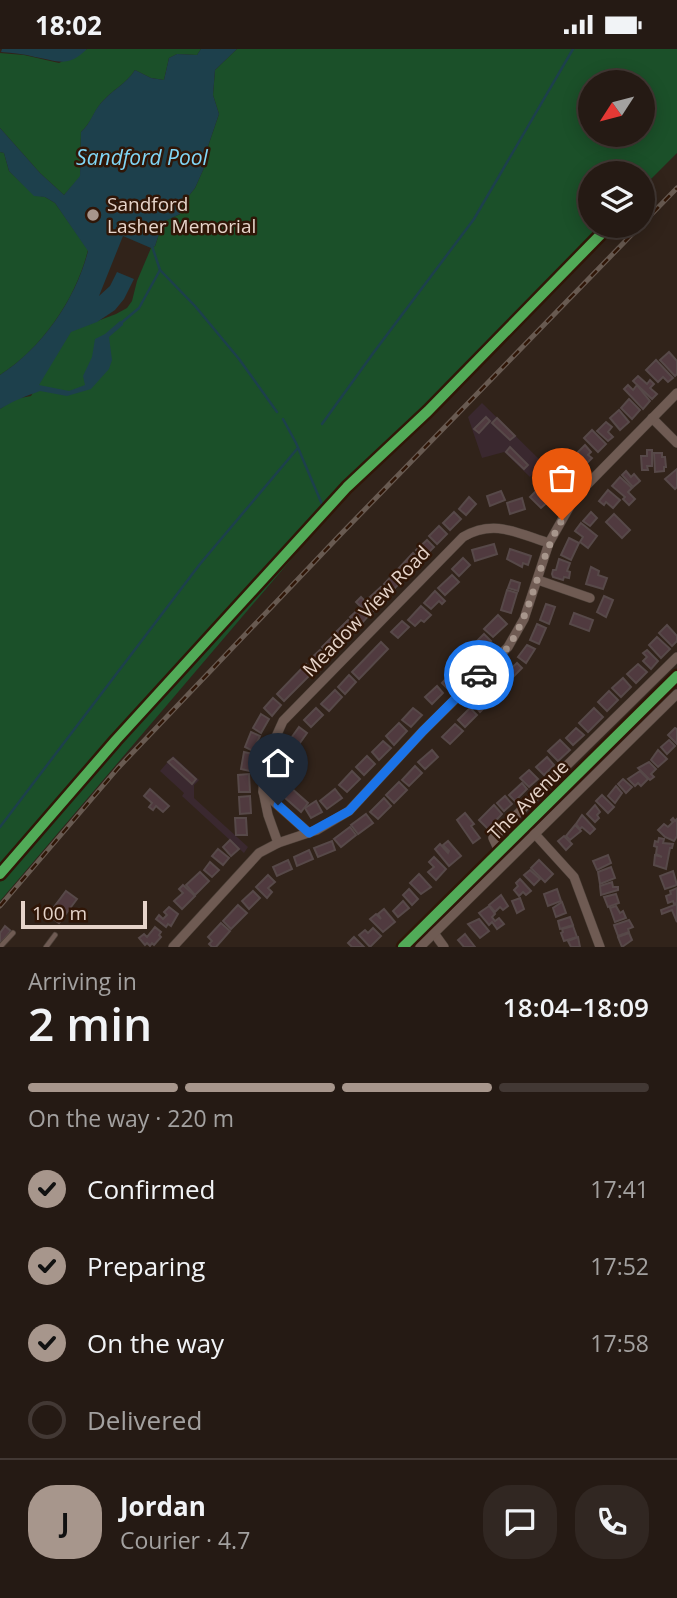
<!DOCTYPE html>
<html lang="en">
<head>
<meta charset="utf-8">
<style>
  body { margin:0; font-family:"Open Sans",sans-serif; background:#312722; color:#f1f3f6; height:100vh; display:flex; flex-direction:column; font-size:26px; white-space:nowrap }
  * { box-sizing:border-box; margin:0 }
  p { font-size:23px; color:#a3a1a0 }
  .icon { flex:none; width:38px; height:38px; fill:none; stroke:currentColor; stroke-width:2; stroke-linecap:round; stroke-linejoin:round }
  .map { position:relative; height:898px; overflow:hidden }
  .panel { display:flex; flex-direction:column; background:#251a14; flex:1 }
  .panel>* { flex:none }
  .needle { width:46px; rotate:234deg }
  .controls { position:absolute; left:578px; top:21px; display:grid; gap:14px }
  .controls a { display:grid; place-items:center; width:77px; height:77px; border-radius:50%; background:#251a14; box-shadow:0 4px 18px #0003,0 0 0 2px #423834; font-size:35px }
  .scale { position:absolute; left:21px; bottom:18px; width:126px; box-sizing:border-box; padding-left:7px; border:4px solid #e6d4ca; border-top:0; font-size:19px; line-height:24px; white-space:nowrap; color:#e6d4ca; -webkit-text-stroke:5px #301607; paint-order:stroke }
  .pin { position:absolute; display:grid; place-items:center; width:60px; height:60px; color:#fff; margin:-72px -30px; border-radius:50% 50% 50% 0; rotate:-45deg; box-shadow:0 0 7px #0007 }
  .pin .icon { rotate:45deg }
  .courier { position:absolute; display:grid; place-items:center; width:70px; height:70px; margin:-35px; border:5px solid #1a73e8; border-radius:50%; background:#fff; color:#222; box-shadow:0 2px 9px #0007 }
  .summary em { font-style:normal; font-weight:600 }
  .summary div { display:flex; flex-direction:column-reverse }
  .summary { display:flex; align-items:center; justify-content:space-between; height:119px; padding:0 28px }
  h1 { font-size:46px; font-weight:600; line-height:52px }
  .bar { display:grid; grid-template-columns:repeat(4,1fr); gap:10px 7px; align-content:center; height:84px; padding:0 28px }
  .bar i { height:9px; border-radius:5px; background:#423834 }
  .bar .current { background:#a7968c }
  .bar p { grid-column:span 4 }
  .line { display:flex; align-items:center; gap:18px; padding:0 28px; border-top:2px solid #423834 }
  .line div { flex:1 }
  .round { display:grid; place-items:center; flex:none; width:74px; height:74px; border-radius:28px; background:#312722 }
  ol { padding:0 28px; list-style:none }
  li { display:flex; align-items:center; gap:21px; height:77px }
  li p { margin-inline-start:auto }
  li .icon { padding:7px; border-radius:50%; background:#a7968c; color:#111; stroke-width:4 }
  li:last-child { color:#a3a1a0 }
  li i { width:38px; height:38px; border:4px solid #423834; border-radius:50% }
  .status { display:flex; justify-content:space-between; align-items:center; height:49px; padding:0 35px; background:#251a14; direction:ltr }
  .status svg { height:19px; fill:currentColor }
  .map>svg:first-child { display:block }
  .industrial { fill:#3a282f }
  .green { fill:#1b5029; fill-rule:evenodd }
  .water { fill:#1d404c }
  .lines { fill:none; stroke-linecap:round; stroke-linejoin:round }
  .stream { stroke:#1d404c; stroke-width:2.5 }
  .building { fill:#503a3f; stroke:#574949; stroke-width:2 }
  .lane-casing { stroke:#4c4038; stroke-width:6 }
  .street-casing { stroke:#4c4038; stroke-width:10 }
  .secondary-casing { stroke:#4c4038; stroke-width:14 }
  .lane { stroke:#6f5b53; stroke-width:4.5 }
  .street { stroke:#6f5b53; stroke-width:9 }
  .secondary { stroke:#725c52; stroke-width:12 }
  .rail-casing { stroke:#685a51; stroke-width:5 }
  .rail { stroke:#301607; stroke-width:2.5; stroke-dasharray:8; stroke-linecap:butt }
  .cycleway-casing { stroke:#301607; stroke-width:15 }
  .cycleway { stroke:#51ab58; stroke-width:10 }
  .done { stroke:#a7968c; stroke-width:7; stroke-dasharray:0 12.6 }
  .route { stroke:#1a73e8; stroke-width:9 }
  .poi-dot { fill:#a7968c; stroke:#301607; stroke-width:2.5 }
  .labels { text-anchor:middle; stroke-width:5; stroke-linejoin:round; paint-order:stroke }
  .poi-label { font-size:19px; fill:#e6d4ca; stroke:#301607; text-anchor:start }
  .street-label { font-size:19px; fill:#e6d4ca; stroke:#301607 }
  .water-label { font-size:21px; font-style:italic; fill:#80d6f6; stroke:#301607 }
</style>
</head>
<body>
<div class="status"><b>18:02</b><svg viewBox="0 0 49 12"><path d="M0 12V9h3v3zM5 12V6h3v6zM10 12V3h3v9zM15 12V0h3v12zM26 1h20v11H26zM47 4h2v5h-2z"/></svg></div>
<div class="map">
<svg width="677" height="898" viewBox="0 0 677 898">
  <rect width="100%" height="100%" fill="#31231a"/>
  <!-- industrial -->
  <g class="industrial">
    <polygon points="482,354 543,414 530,428 504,403 482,409 468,368"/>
    <polygon points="173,707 199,731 194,736 194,749 248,798 244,804 182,747 184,744 160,722"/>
  </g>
  <!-- green -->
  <g class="green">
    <path d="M87,0H201L197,6L177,5L169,9L164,31L151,29L135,21C126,35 112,41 101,54C93,64 91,74 81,83L80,128L64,146L40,124L0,79V4L24,6L59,14Z"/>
    <path d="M237,0H677V104L642,139V124H590V177H606L369,419L0,852V360L15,350L31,347L71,282L116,265L127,259L132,252L137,232L151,199L155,197L163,173L180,165V158L195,139L204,119L205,106L219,65L213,46L215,21ZM590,33H642V86H590Z"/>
    <path d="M0,103L4,104L9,122L34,146L45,148L55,154L88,201C76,250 42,299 0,326Z"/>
  </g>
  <!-- water -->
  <g class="water">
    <path d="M2,0H87C68,19 58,12 35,8C24,5 13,4 1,3Z"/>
    <path d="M201,0H237L215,21L213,46L219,65L205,106L204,119L195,139L180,158V165L163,173L155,197L151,199L123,187L99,247L110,237L117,223L134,230L124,250L115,261L97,273L71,283L39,336L69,342L85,336L83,327L92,308L95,290L105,285L120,272L123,273V276L109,288L112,311L109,320L91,340L67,347L40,342C26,347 13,352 0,360V326C42,299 76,250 88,202L55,154L45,148L34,147L9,122L4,104L0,103V79L40,124L64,146L80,127L81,83C91,74 93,63 101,54C112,41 126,35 135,21L151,29L164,31L169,9L177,5L197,6Z"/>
  </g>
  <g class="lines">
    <!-- stream -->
    <g class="stream">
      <polyline points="152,197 160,221 195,257 239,310 277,363"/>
      <polyline points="121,274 139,259 160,221"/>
      <polyline points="283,370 296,394 324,460 329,466"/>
      <polyline points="322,375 374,303 474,170 573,0"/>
      <polyline points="0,778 200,515 297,400"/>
    </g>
  </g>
  <!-- building -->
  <g class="building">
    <polygon points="669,303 677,312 677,325 675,327 660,311"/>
    <polygon points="656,311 673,329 668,333 663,328 658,333 646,321"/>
    <polygon points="638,327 647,335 650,331 654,335 650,339 657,345 652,350 633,332"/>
    <polygon points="628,336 633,341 637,336 650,352 643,360 624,340"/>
    <polygon points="629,350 640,361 632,370 621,359"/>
    <polygon points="619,361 629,373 620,381 610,369"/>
    <polygon points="486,368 490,372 479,384 474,380"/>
    <polygon points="497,369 515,387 510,391 492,374"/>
    <polygon points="606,373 612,378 608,383 613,388 608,392 597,382"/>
    <polygon points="592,381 606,395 598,403 584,389"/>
    <polygon points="585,396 591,403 588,406 592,409 587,414 577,404"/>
    <polygon points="510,398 528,416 524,420 506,403"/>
    <polygon points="647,401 652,401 652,417 647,417 648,421 642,421 641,407 647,407"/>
    <polygon points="573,404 586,416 579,424 566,411"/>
    <polygon points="654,404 662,404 662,408 665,408 666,418 664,418 664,422 655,423"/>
    <polygon points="559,413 575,428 567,437 550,422"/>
    <polygon points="677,420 677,438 675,440 665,430"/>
    <polygon points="626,422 631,428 634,425 640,432 633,438 622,426"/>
    <polygon points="620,428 632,439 628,443 635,450 629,456 623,450 625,448 612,437"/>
    <polygon points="551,434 561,444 553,451 544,442"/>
    <polygon points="539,439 550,451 541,459 530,448"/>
    <polygon points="608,441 620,451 613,459 606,453 604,456 599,452"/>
    <polygon points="501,442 505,451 490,457 487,447"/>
    <polygon points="469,448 476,455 466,466 459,460"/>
    <polygon points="522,449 525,460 510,465 507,454"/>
    <polygon points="454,463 461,470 450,481 443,474"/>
    <polygon points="591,463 597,469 590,477 583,472"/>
    <polygon points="614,465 630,481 622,489 606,473"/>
    <polygon points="581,474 597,487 588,499 580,493 583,488 575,482"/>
    <polygon points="439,477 447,485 437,495 429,487"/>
    <polygon points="569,489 579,494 571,511 561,506"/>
    <polygon points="427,491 434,498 423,509 416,501"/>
    <polygon points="494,495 497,505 475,512 472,501"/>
    <polygon points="510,500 531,507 528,516 523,514 522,518 507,510"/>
    <polygon points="413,504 421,512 391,543 384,535"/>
    <polygon points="463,509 470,516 459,527 452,520"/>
    <polygon points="559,510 570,514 567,522 570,523 569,529 564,528 563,531 553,528 552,525 553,521 556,521"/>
    <polygon points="591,518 599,522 598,526 607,529 603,540 586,535"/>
    <polygon points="452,526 459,533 445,546 438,539"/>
    <polygon points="511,531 520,534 518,542 508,539"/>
    <polygon points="381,538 388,545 378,555 370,548"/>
    <polygon points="507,541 517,544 511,564 501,561"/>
    <polygon points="435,542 445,552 442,555 439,552 431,560 424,554"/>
    <polygon points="604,547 613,551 606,568 597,563"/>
    <polygon points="361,548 374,561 359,577 350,568 361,558 356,553"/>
    <polygon points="546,555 555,558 549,575 540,571"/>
    <polygon points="421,557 431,566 424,573 421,571 415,577 408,571"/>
    <polygon points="574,564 593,571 589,582 570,575"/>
    <polygon points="498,566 507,575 493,588 484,580"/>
    <polygon points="348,571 356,578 344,590 336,583"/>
    <polygon points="402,572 409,578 398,589 391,583"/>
    <polygon points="537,575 546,579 539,595 530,591"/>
    <polygon points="667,576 677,587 677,592 672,597 659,584"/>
    <polygon points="484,585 491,592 478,605 471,598"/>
    <polygon points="334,586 341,594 329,605 322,598"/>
    <polygon points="657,588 670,600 661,609 649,596"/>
    <polygon points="381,593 388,600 359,630 352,623"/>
    <polygon points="527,596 535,600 526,614 518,608"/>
    <polygon points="320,601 327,609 316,619 309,611"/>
    <polygon points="647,601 658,612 651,620 643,612 647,608 643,604"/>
    <polygon points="467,602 475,609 463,623 455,615"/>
    <polygon points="517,614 522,619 510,631 505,625"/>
    <polygon points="306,615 313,623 284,652 277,645"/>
    <polygon points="638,615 647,623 636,634 627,625"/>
    <polygon points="453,622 459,628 448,640 442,634"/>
    <polygon points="349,626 356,633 345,645 338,638"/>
    <polygon points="501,629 506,635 495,646 489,640"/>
    <polygon points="623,629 631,638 621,648 612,639"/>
    <polygon points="437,637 443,644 432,655 425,648"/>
    <polygon points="335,641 342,648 329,662 321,655"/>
    <polygon points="609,642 618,651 607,662 598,653"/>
    <polygon points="486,644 492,651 480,663 474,656"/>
    <polygon points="273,649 281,656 272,667 264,659"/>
    <polygon points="316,659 323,666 311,678 304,671"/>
    <polygon points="413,659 422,666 411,678 402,671"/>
    <polygon points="470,659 477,666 465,678 458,671"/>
    <polygon points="594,659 603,668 588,683 579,674"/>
    <polygon points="261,665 269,670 261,684 253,679"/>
    <polygon points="399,674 407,682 394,696 386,687"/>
    <polygon points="455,675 463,682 450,695 442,688"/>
    <polygon points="299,678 307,684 297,698 289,692"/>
    <polygon points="576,679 584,686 573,696 566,689"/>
    <polygon points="675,679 677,680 677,695 668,686"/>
    <polygon points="251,683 260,687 253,702 245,698"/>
    <polygon points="560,691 570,701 558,712 548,702"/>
    <polygon points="669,691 675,697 667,705 661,698"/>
    <polygon points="383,692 391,699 379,711 372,703"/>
    <polygon points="285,697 296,703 294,709 290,708 287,718 280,716"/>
    <polygon points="432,701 438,708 425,720 418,713"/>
    <polygon points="658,701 667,710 658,718 651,711"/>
    <polygon points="244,703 253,705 250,722 241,720"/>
    <polygon points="367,707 375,715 364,726 356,718"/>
    <polygon points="547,708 554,716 544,726 536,718"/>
    <polygon points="173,709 196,730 192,735 168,713"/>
    <polygon points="649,713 656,720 651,725 654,728 650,731 638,719"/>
    <polygon points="415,717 422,724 409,737 402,731"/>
    <polygon points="529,721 538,730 529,738 520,729"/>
    <polygon points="352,722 360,730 347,743 339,736"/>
    <polygon points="640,722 648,730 641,737 638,734 635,737 628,730"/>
    <polygon points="249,725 250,743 239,743 238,726"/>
    <polygon points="277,727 288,728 287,740 276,740"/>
    <polygon points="623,730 632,738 626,744 618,735"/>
    <polygon points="399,733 407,741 394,754 386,746"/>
    <polygon points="522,734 527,740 515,752 509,746"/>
    <polygon points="616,737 622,744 615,754 608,747"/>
    <polygon points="290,738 308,754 301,763 283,747"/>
    <polygon points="150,740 169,757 163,763 156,757 153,761 149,758 152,754 144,747"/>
    <polygon points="335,740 342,749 327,760 320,752"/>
    <polygon points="602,746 614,758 608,764 596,752"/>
    <polygon points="250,747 251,764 240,765 239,748"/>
    <polygon points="505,747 512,755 504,762 497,754"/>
    <polygon points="384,749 391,757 378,770 370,763"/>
    <polygon points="316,752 322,763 311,769 305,759"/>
    <polygon points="494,756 502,765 488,780 479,771"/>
    <polygon points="595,756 600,763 597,766 599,769 595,773 587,765"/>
    <polygon points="465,764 474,775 471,777 480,789 473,794 457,771"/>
    <polygon points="366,765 373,774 358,785 351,776"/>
    <polygon points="582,766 595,780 590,785 582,778 580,780 576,775"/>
    <polygon points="235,769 246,769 247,786 236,786"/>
    <polygon points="673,769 675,772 677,770 677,787 674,792 665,788 658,781 664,775 668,778 673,773 671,771"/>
    <polygon points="575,776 581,782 570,791 566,787"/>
    <polygon points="350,778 356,786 341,798 334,790"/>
    <polygon points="564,787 572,795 566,801 558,792"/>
    <polygon points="659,789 664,790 663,794 673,795 672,799 670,799 666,820 654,816 655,806 662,808 656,805 657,798 654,797 655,792 658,793"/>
    <polygon points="230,791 239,800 231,807 223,798"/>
    <polygon points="332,792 335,801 318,808 314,799"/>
    <polygon points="448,792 461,807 449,817 435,800 440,795 448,804 449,802 443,796"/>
    <polygon points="218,800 229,809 223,816 212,807"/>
    <polygon points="309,801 313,810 297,817 294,808"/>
    <polygon points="608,806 611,814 597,821 593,812"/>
    <polygon points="434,808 446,820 436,831 428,823 434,818 429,813"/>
    <polygon points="288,811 292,820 277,827 273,818"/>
    <polygon points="539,811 553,825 545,833 531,819"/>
    <polygon points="210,813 219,821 212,828 204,821"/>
    <polygon points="611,818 615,829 600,835 598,823"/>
    <polygon points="530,821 540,830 534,836 524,826"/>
    <polygon points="673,822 677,836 665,840 660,827"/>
    <polygon points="200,823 209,832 195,846 186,836"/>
    <polygon points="419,825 431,838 421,845 410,834"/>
    <polygon points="268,826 275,833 268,839 272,843 267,849 256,838"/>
    <polygon points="520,830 531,842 526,846 523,843 519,847 514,841 518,837 516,834"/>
    <polygon points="612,833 613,838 618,838 618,841 601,846 600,837"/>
    <polygon points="183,836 195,847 182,860 174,852 183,844 179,840"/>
    <polygon points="677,839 677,854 674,855 673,852 668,854 666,847 671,845 670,842"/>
    <polygon points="409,840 418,850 412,856 403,846"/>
    <polygon points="557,840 561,852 548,857 544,845"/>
    <polygon points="66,842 77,850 59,874 48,866"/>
    <polygon points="253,842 260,849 249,860 242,852"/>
    <polygon points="616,845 619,854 608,858 604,848"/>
    <polygon points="501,846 508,857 503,861 500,858 495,863 489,856"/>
    <polygon points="520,849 524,860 517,864 512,852"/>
    <polygon points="403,852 409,859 398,868 393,862"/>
    <polygon points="562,853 566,864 556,868 553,859"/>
    <polygon points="677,855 677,873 672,861 662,865 661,861"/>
    <polygon points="238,856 247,864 231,880 223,872"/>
    <polygon points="489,857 495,865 492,868 495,872 499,869 504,875 497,880 492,873 489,876 479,864"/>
    <polygon points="616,857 620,864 623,862 626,869 615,873 610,859"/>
    <polygon points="169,858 178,865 171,877 168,875 166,878 156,870 159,866 163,870 167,866 164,863"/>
    <polygon points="384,860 395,873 383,883 370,870 376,865 381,870 378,865"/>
    <polygon points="570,868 573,876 560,880 558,872"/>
    <polygon points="479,870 489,882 480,889 468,875"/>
    <polygon points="629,871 633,878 628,880 629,883 618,887 614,876"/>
    <polygon points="221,874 230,882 216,898 212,898 209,895 212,892 208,888"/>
    <polygon points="5,877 11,882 0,895 0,884"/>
    <polygon points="573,877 577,888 564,892 561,884 563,883 562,880"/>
    <polygon points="155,878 161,883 159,886 161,888 154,896 152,894 150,897 147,894 145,896 139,889 144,885 147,888"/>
    <polygon points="373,879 381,887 370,898 359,886 365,881 368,884"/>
    <polygon points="629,884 632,891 622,898 618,888"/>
    <polygon points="465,885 475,898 464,898 458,891"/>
    <polygon points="354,888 364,898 352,898 348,894"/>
    <polygon points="578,888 580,898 571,898 568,892"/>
  </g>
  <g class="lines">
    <defs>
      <g id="lane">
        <polyline points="0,898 13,884"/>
        <polyline points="46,898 55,886"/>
      </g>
      <g id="street">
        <polyline points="652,369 677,394"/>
        <polyline points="538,531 590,549"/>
        <polyline points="263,743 309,784"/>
        <polyline points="534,784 574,828 600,898"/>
        <path d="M278,794L268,766L263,742L265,712L283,672L463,488C494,470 517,484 549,494"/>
        <polyline points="500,804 493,789 677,608"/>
        <polyline points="431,880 444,898"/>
        <polyline points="173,898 259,804 278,794 317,781 349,762 423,682 508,598 524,570 549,494 575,448 677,344"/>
        <polyline points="420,898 677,645"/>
      </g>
      <polyline id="secondary" points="403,898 677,627"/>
    </defs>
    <!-- lane casing -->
    <use href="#lane" class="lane-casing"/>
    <!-- street casing -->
    <use href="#street" class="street-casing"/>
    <!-- secondary casing -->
    <use href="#secondary" class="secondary-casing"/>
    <!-- lane -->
    <use href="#lane" class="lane"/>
    <!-- street -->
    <use href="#street" class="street"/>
    <!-- secondary -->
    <use href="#secondary" class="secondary"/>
    <defs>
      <g id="rail">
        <polyline points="642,175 677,139"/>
        <polyline points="0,857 118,719 340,486 640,177"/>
      </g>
    </defs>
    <!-- rail casing -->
    <use href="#rail" class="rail-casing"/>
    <!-- rail -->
    <use href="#rail" class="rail"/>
    <defs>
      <g id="cycleway">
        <polyline points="0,825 116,691 347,438 428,362 609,177"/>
        <polyline points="403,898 677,627"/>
      </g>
    </defs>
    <!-- cycleway casing -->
    <use href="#cycleway" class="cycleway-casing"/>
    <!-- cycleway -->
    <use href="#cycleway" class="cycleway"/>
  </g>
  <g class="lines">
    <!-- done -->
    <path class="done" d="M479,626C489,617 502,607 510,595C535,555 538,511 562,471"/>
    <!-- route -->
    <polyline class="route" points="278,756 309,784 349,762 423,682 479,626"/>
  </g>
  <!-- markers -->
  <circle class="poi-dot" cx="93" cy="166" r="7"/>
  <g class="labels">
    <!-- poi labels -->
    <g class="poi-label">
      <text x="107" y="162">Sandford<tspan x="107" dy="22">Lasher Memorial</tspan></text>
    </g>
    <!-- street labels -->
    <g class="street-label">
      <text transform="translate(366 562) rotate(-46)" y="7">Meadow View Road</text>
      <text transform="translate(528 751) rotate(-45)" y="7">The Avenue</text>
    </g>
    <!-- water labels -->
    <g class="water-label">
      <text x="142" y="116">Sandford Pool</text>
    </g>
  </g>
</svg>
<div class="controls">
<a><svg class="needle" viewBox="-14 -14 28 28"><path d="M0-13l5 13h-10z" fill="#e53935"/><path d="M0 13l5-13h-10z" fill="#a3a1a0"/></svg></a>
<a><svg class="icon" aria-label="layers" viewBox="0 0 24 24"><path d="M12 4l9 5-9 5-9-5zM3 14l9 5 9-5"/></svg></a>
</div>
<div class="scale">100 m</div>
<div class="pin" style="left:562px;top:471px;background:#ea580c"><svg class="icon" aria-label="bag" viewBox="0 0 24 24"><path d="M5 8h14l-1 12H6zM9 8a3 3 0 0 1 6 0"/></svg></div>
<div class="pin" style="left:278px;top:756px;background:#1f2937"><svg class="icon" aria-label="home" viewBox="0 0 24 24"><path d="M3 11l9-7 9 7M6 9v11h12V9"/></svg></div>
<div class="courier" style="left:479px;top:626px"><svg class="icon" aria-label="car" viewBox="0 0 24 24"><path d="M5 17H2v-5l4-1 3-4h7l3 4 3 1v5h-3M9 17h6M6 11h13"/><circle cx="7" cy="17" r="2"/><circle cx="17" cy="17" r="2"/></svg></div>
</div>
<section class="panel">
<div class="summary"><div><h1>2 min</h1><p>Arriving in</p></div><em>18:04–18:09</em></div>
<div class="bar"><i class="current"></i><i class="current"></i><i class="current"></i><i></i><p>On the way · 220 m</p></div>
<ol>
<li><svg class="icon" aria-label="check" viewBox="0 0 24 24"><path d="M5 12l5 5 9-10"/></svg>Confirmed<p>17:41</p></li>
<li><svg class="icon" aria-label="check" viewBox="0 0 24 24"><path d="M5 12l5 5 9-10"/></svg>Preparing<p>17:52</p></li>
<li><svg class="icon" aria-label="check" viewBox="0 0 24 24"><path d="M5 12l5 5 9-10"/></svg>On the way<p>17:58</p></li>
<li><i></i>Delivered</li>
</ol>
<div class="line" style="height:126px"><b class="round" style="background:#a7968c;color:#111">J</b><div><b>Jordan</b><p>Courier · 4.7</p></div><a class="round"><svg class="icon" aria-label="chat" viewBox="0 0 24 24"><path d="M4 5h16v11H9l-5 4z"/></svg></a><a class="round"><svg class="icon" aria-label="phone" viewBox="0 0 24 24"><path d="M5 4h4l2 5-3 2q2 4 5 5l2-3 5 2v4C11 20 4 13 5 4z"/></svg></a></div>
</section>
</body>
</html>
